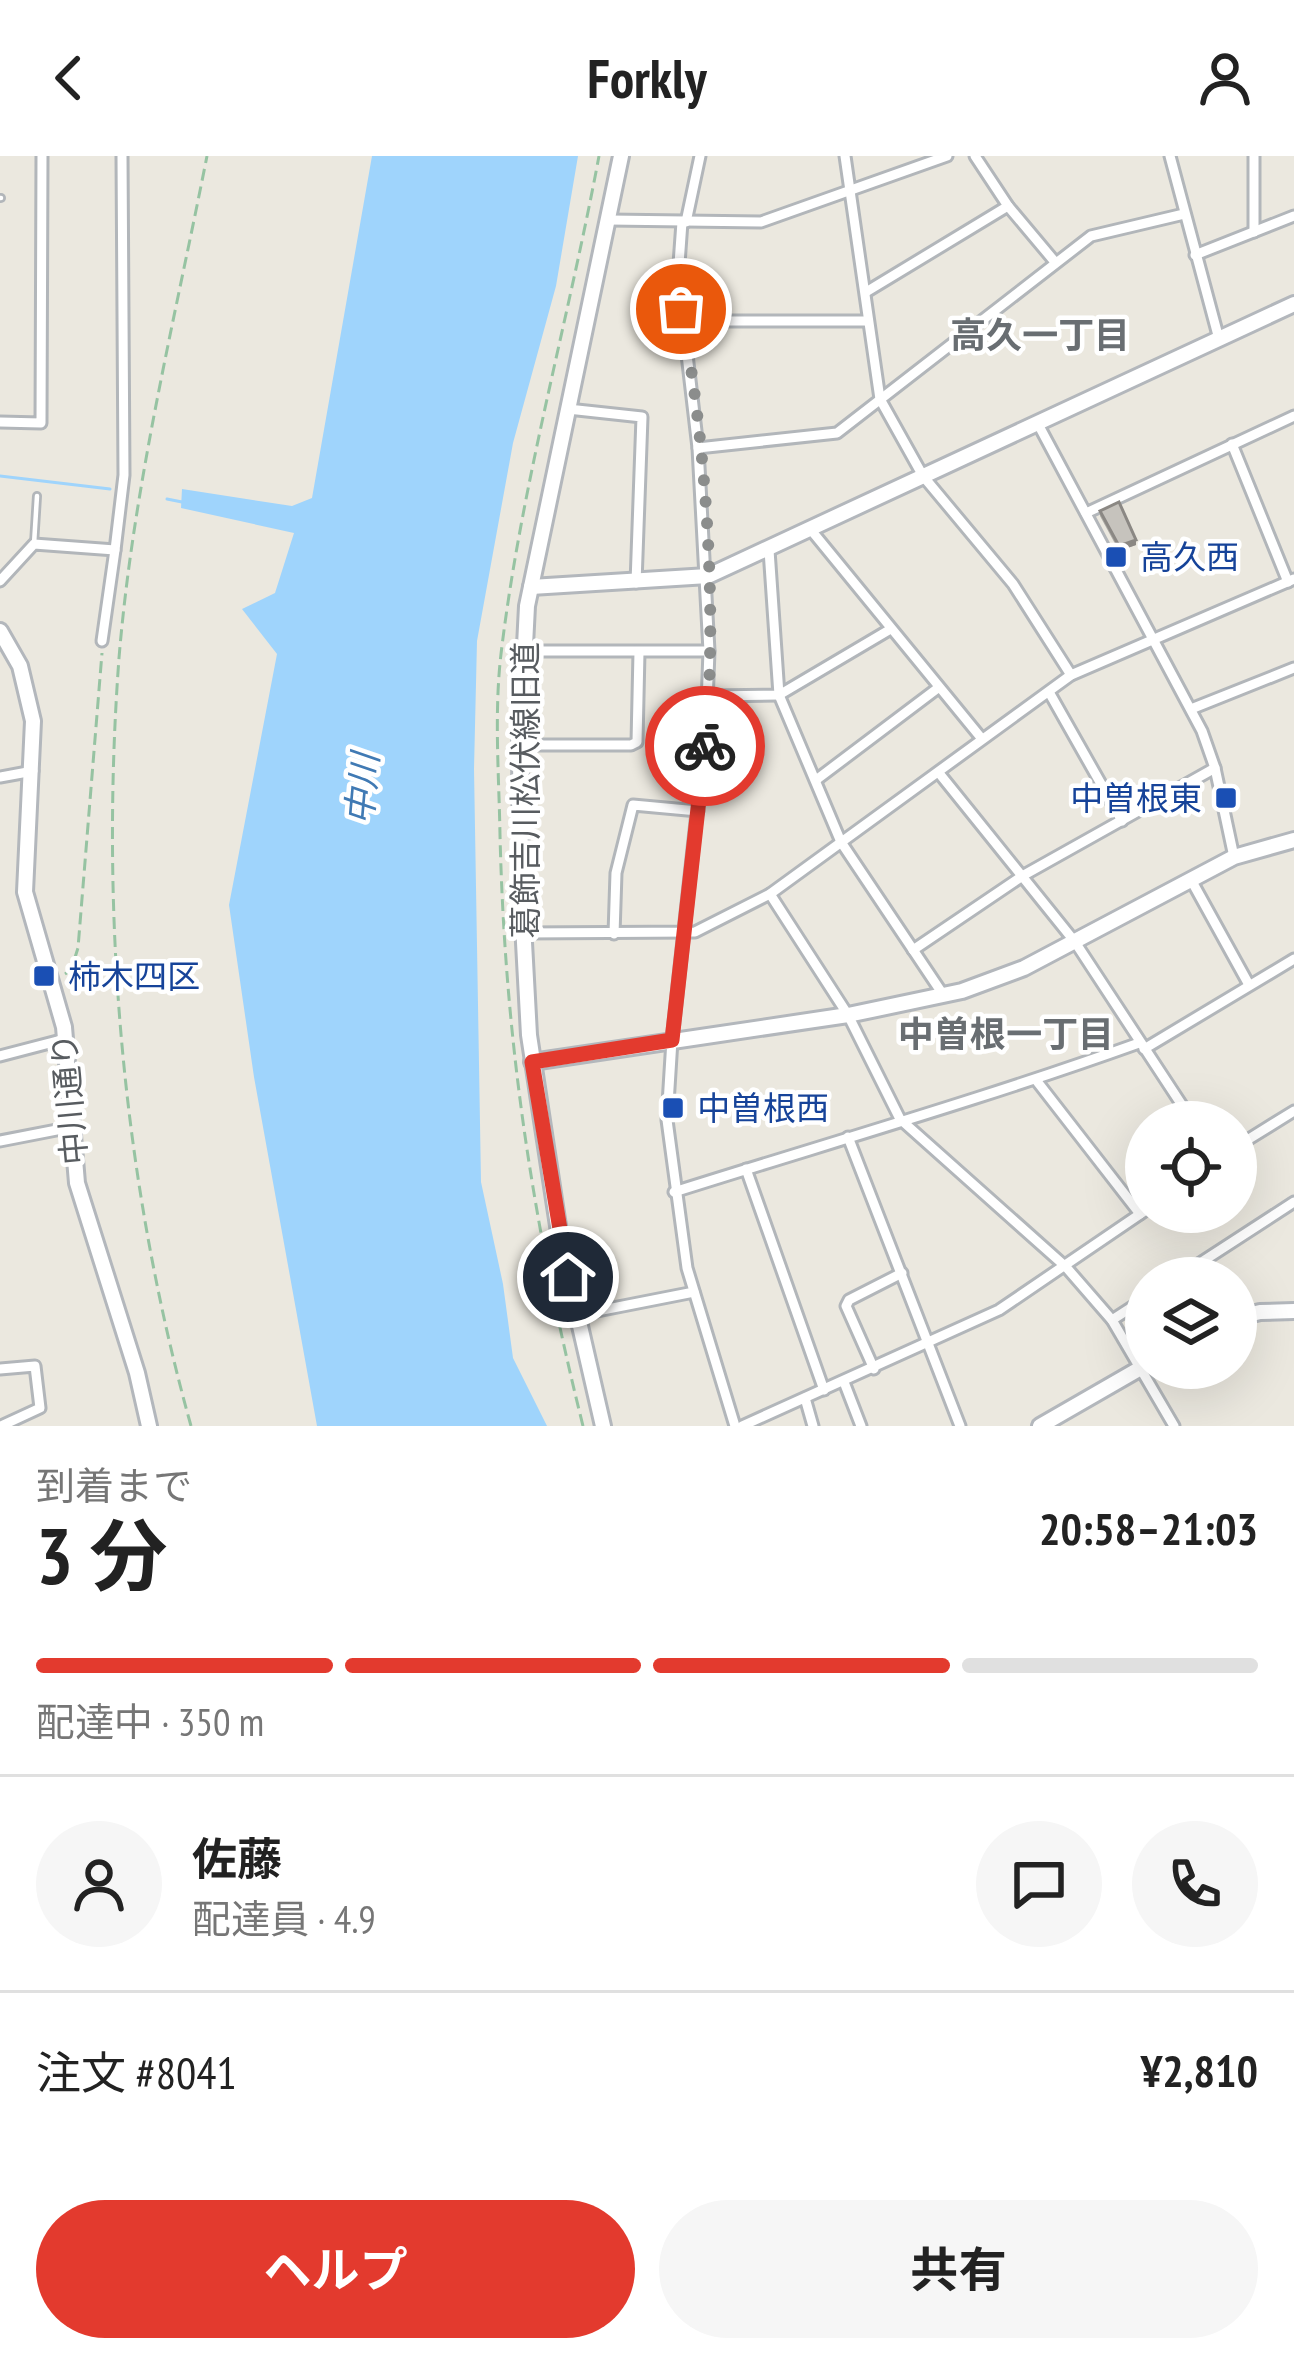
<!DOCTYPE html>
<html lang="ja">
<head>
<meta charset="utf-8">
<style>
  body { margin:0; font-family:"PT Sans Narrow","Noto Sans JP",sans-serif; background:#f6f6f6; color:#222; height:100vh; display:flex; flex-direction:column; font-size:45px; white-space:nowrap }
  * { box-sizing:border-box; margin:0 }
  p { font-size:39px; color:#767676 }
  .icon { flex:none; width:66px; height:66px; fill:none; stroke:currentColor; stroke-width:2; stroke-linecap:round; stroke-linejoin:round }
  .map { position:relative; height:1270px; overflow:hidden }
  .details { display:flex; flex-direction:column; background:#fff; flex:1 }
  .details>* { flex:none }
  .tools { position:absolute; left:1125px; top:945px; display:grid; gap:24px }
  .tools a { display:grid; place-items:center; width:132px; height:132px; border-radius:50%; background:#fff; box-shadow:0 12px 48px #0002; font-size:60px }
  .pin { position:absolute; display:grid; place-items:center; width:102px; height:102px; color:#fff; margin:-51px; border:6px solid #fff; border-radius:50%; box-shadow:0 3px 12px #0007 }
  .courier { position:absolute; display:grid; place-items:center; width:120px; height:120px; margin:-60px; border:9px solid #e33a2e; border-radius:50%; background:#fff; color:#222; box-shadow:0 3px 15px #0007 }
  .summary em { font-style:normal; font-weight:700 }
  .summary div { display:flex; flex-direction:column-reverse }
  .summary { display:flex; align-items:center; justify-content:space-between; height:204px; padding:0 36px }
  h1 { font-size:78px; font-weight:700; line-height:90px }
  .bar { display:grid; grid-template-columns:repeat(4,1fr); gap:18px 12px; align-content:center; height:144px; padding:0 36px }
  .bar i { height:15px; border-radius:9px; background:#e0e0e0 }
  .bar .on { background:#e33a2e }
  .bar p { grid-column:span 4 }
  .line { display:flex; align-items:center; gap:30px; padding:0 36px; border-top:3px solid #e0e0e0 }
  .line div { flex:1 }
  .round { display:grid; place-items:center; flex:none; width:126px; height:126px; border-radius:63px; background:#f6f6f6 }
  .button { display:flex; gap:24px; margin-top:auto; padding:24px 36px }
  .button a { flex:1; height:138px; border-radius:72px; background:#e33a2e; color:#fff; font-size:48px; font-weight:700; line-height:138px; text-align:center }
  .button a+a { background:#f6f6f6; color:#222 }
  header { display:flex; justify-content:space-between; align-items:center; height:156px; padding:0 36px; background:#fff; font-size:54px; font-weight:700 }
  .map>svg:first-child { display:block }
  .water { fill:#9fd4fc }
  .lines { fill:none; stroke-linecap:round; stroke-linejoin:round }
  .stream { stroke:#9fd4fc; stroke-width:3 }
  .lane-casing { stroke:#b2b6ba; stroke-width:10 }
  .street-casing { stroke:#b2b6ba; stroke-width:15 }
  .secondary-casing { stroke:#b3b7bc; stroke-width:20 }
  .path { stroke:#96c3a2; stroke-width:3; stroke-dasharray:12 6; stroke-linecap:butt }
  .lane { stroke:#fff; stroke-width:4.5 }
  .street { stroke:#fff; stroke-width:9 }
  .secondary { stroke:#fff; stroke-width:14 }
  .wall { fill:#aaa8a3 }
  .shaded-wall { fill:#8b8884 }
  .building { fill:#c6c3bd; stroke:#8b8884; stroke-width:3 }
  .done { stroke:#8b8d8c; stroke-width:12; stroke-dasharray:0 21.6 }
  .route { stroke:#e33a2e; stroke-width:15 }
  .transit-dot { fill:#1a4fb4; stroke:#fff; stroke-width:4.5 }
  .labels { text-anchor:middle; stroke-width:9; stroke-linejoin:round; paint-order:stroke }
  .transit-label { font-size:33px; fill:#164399; stroke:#fff; text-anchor:start }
  .street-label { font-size:33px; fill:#585c60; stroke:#fff }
  .neighbourhood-label { font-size:36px; font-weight:bold; fill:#696e72; stroke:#fff }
  .water-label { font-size:36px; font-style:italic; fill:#407ab4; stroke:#fff }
</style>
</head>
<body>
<header><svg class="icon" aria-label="back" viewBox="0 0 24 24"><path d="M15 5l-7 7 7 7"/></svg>Forkly<svg class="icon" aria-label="person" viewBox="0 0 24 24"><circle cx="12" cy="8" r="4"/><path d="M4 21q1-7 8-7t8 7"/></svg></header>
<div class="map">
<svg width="1294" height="1270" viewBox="0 0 1294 1270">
  <rect width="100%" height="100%" fill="#ebe8df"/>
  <!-- water -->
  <polygon class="water" points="372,0 578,0 556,130 513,287 477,485 474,613 481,1026 503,1128 513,1202 547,1270 317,1270 254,921 229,749 277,498 242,453 275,437 294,377 181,352 182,333 292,350 312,342"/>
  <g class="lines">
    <!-- stream -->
    <g class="stream">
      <polyline points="0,320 110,333"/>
      <polyline points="167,343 182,346"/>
    </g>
    <defs>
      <g id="lane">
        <polyline points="0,42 1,42"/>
        <polyline points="34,388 37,340"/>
      </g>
      <g id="street">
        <polyline points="845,0 880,243 923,320 1013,428 1071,519"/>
        <polyline points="975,0 1008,50 1055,106"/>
        <polyline points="1170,0 1219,183"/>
        <polyline points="609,64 761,66 947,0"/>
        <polyline points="682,66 678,122 698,292 709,495 706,574 672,884 667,964 687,1112 735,1270"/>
        <polyline points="686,66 700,0"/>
        <polyline points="1254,76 1254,0"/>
        <polyline points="1195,99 1294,60"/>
        <polyline points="866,136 1008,50"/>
        <polyline points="683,165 868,165"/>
        <polyline points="568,253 642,261 636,427"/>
        <polyline points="0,266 41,267 42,0"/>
        <polyline points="1038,268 1202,575 1215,612 1234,701"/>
        <polyline points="1232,288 1288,426"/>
        <polyline points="698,292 837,277 1091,80 1184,58"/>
        <polyline points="1086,357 1294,260"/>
        <polyline points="811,374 982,583"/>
        <polyline points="769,394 779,539 841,686 944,840"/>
        <polyline points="0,425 34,388 115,394 124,319 122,0"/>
        <polyline points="102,485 115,394"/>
        <polyline points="524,495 709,495"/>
        <polyline points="1049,536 1122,665"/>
        <polyline points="708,540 779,539 889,474"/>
        <polyline points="1191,553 1294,512"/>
        <polyline points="520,589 631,589 637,586 639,496"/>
        <polyline points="939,617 1075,786 1193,966"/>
        <polyline points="0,621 33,615"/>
        <polyline points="816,624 938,532"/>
        <polyline points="1190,722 1248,827"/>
        <polyline points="770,738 848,859 900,963 1066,1111 1112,1164 1174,1270"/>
        <polyline points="523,777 695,776 770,738 1071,519 1294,423"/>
        <polyline points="614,778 616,717 633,649 698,655"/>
        <polyline points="913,794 1024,719 1215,612"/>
        <polyline points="1144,893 1294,803"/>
        <polyline points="0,900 65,883"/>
        <polyline points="1036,924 1140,1058"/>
        <polyline points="848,981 960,1270"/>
        <polyline points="0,985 72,971"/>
        <polyline points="1236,991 1294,955"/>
        <polyline points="746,1013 824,1234"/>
        <path d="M674,1036C829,987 986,942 1139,887"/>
        <polyline points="1177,1122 1294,1046"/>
        <polyline points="577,1159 694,1136"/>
        <polyline points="1112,1164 1146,1142"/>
        <polyline points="0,1213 35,1210 40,1252 1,1270"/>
        <polyline points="874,1213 846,1150 849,1144 902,1117"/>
        <polyline points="844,1226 861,1270"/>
        <polyline points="805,1242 813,1270"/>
        <polyline points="742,1270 999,1154 1146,1054"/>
      </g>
      <g id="secondary">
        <polyline points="531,431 708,420 1294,148"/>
        <polyline points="0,475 20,510 33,565 25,736 64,871 77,1027 137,1217 149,1270"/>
        <polyline points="532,906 848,859 962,835 1024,812 1234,701 1294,684"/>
        <polyline points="1236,1162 1260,1156 1294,1155"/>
        <polyline points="603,1270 560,1083 529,879 521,731 520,589 527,450 621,0"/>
        <polyline points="1040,1270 1146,1209"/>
      </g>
    </defs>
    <!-- lane casing -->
    <use href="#lane" class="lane-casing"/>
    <!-- street casing -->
    <use href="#street" class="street-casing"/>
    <!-- secondary casing -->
    <use href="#secondary" class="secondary-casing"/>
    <!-- path -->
    <g class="path">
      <polyline points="65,818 71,814 78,792 102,497"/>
      <path d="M191,1270C122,1023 100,758 119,502C133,332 174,167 207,0"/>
      <path d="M583,1270C533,1069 505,887 500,679C499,619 494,558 501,498C521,330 568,166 599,0"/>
    </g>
    <!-- lane -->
    <use href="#lane" class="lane"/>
    <!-- street -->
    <use href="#street" class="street"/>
    <!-- secondary -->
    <use href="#secondary" class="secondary"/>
  </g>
  <!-- wall -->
  <polygon class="wall" points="1100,355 1136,389 1119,395 1100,360"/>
  <!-- shaded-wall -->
  <polygon class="shaded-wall" points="1136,384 1136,389 1119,395 1119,390"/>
  <!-- building -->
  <polygon class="building" points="1119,346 1136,384 1119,390 1100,355"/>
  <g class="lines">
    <!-- done -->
    <path class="done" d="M681,153C706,285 718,456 705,590"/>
    <!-- route -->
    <polyline class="route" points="568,1121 532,906 672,884 705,590"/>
  </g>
  <!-- markers -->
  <g class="transit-dot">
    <rect x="1104" y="389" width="24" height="24" rx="6"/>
    <rect x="1214" y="630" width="24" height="24" rx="6"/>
    <rect x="32" y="808" width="24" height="24" rx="6"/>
    <rect x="661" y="940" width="24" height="24" rx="6"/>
  </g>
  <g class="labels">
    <!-- transit labels -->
    <g class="transit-label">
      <text x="1140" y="413">高久西</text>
      <text x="1202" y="654" text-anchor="end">中曽根東</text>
      <text x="68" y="832">柿木四区</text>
      <text x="697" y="964">中曽根西</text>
    </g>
    <!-- street labels -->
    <g class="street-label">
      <text transform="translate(525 634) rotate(-90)" y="12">葛飾吉川松伏線旧道</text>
      <text transform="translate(69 943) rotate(-95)" y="12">中川通り</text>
    </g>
    <!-- neighbourhood labels -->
    <g class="neighbourhood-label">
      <text x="1040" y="192">高久一丁目</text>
      <text x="1006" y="891">中曽根一丁目</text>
    </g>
    <!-- water labels -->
    <g class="water-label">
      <text transform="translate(362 633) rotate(-85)" y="13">中川</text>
    </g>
  </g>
</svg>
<div class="tools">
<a><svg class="icon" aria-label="locate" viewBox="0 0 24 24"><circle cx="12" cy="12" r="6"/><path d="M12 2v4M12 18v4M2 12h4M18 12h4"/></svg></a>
<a><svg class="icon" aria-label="layers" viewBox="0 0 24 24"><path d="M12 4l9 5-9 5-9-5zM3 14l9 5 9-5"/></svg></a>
</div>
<div class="pin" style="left:681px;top:153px;background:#ea580c"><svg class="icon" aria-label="bag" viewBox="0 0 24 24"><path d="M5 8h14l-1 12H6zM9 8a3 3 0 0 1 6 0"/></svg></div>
<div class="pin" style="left:568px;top:1121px;background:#1f2937"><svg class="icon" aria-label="home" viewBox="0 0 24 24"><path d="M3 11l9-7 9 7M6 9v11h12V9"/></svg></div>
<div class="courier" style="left:705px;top:590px"><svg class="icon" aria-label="bike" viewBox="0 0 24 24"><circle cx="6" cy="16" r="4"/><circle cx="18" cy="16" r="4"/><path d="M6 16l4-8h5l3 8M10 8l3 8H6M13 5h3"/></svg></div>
</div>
<section class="details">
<div class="summary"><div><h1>3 分</h1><p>到着まで</p></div><em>20:58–21:03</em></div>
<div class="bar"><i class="on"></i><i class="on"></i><i class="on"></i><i></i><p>配達中 · 350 m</p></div>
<div class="line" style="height:216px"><a class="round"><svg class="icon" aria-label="person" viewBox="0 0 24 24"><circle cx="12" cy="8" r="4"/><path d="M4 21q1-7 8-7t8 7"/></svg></a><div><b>佐藤</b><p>配達員 · 4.9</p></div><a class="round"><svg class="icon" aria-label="chat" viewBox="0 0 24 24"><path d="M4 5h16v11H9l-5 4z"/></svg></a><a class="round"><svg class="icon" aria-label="phone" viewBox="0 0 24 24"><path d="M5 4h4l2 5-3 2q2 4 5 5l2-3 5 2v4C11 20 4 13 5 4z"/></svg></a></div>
<div class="line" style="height:156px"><div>注文 #8041</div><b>¥2,810</b></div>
<div class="button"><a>ヘルプ</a><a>共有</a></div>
</section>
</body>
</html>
